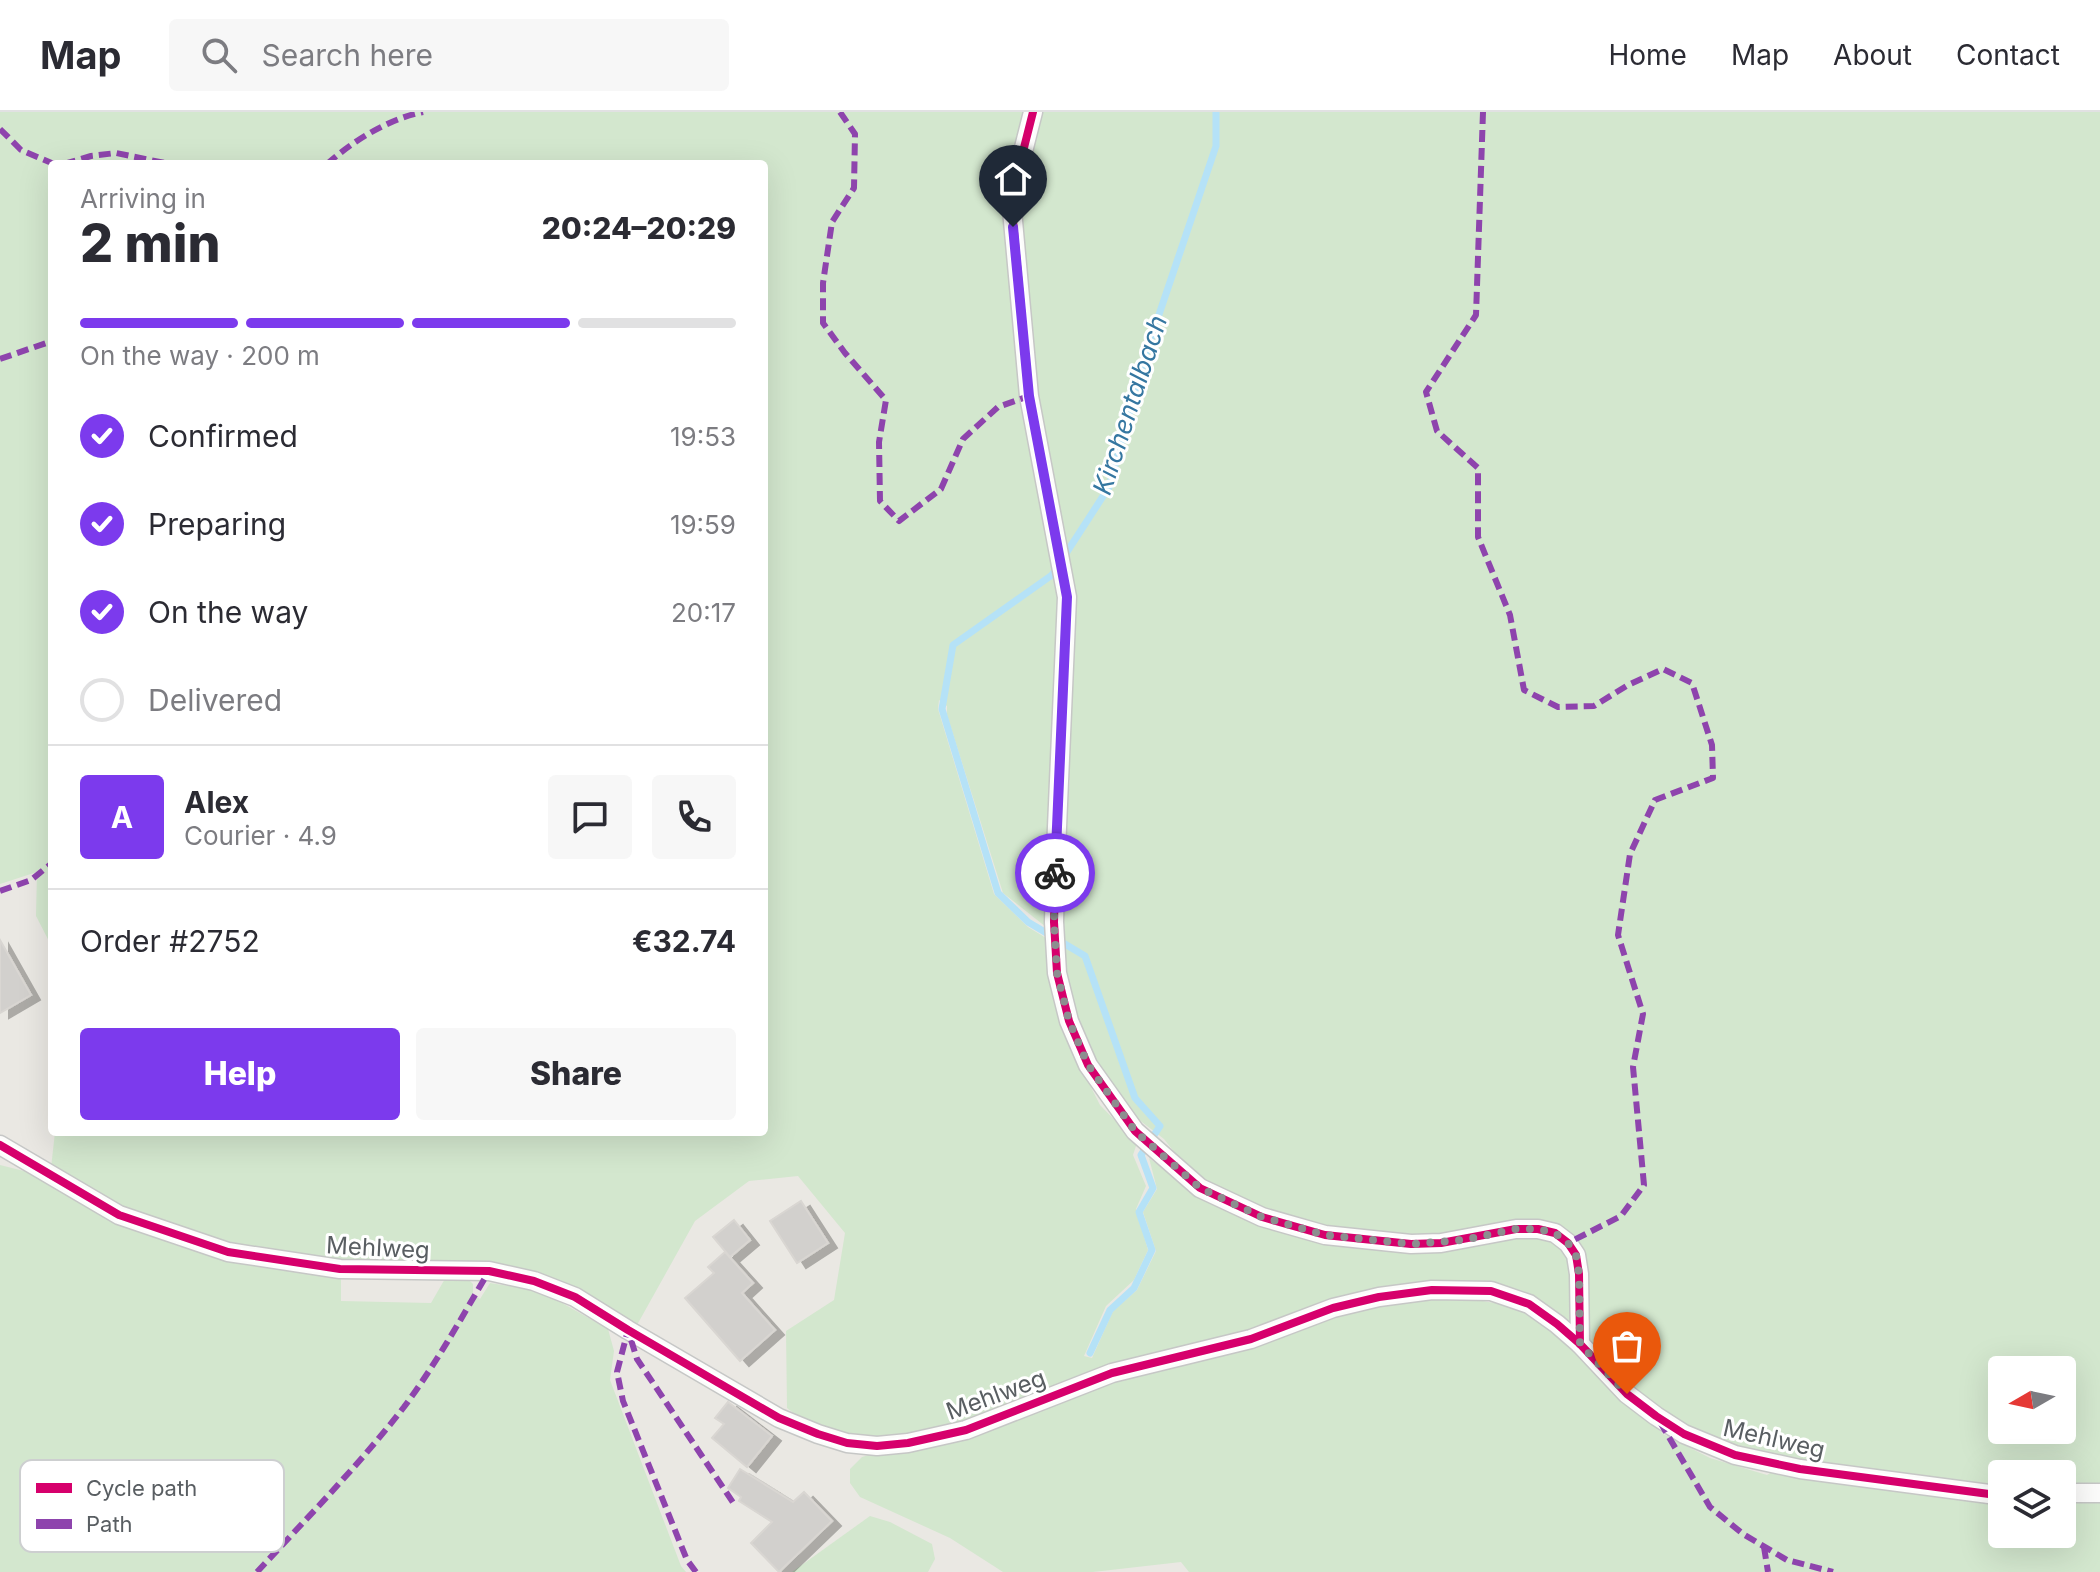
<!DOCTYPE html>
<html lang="en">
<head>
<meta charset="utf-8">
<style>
  body { margin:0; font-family:Inter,sans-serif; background:#f7f7f7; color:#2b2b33; height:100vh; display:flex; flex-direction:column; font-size:30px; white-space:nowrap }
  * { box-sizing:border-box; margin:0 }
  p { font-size:26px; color:#7c7c81 }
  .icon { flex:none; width:44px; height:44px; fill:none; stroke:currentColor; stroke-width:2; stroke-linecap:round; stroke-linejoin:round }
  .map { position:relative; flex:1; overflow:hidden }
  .side { position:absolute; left:48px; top:48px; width:720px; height:976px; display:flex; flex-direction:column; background:#fff; border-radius:8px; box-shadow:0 8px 32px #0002 }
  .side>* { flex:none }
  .needle { width:52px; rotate:261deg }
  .fabs { position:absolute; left:1988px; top:1244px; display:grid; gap:16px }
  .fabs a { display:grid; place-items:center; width:88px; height:88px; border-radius:8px; background:#fff; box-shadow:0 8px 32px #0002; font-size:40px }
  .pin { position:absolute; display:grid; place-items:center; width:68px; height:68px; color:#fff; margin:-82px -34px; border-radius:50% 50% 50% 0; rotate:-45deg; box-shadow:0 0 8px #0007 }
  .pin .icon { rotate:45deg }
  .courier { position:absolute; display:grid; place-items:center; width:80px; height:80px; margin:-40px; border:6px solid #7c3aed; border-radius:50%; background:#fff; color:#222; box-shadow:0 2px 10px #0007 }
  .summary em { font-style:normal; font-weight:800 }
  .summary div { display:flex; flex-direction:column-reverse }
  .summary { display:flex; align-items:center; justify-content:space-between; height:136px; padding:0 32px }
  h1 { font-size:52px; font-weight:800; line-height:60px }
  .bar { display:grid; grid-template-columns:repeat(4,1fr); gap:12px 8px; align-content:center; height:96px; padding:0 32px }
  .bar i { height:10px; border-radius:6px; background:#e1e1e2 }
  .bar .active { background:#7c3aed }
  .bar p { grid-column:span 4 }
  .line { display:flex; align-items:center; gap:20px; padding:0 32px; border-top:2px solid #e1e1e2 }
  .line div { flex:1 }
  .round { display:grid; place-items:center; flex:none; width:84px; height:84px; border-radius:8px; background:#f7f7f7 }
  ol { padding:0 32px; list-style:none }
  li { display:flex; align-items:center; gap:24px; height:88px }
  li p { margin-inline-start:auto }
  li .icon { padding:8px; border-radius:50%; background:#7c3aed; color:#fff; stroke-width:4 }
  li:last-child { color:#7c7c81 }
  li i { width:44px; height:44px; border:4px solid #e1e1e2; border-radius:50% }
  .cta { display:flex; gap:16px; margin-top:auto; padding:16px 32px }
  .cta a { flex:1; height:92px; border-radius:8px; background:#7c3aed; color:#fff; font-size:32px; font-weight:800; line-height:92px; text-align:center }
  .cta a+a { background:#f7f7f7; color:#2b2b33 }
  header { display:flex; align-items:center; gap:48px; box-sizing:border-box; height:112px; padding:0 40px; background:#fff; border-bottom:2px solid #e1e1e2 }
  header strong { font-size:38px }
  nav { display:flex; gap:44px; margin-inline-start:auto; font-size:28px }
  .search { width:560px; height:72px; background:#f7f7f7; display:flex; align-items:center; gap:20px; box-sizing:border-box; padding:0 28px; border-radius:8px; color:#7c7c81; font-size:30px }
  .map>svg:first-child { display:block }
  .green { fill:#d3e7ce; fill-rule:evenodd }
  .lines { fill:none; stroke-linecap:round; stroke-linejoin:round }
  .stream { stroke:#b5e2f7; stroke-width:7 }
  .building { fill:#d2d0cd; stroke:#d9d6d2; stroke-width:2; filter:url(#shadow) }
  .street-casing { stroke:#c6c7c6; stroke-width:21 }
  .street { stroke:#fcfcfb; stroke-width:18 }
  .quiet { stroke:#8e44ad; stroke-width:6; stroke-dasharray:12 6; stroke-linecap:butt }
  .cycleway-casing { stroke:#fff; stroke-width:13 }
  .cycleway { stroke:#d6006c; stroke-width:8 }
  .done { stroke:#8c8e8f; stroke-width:8; stroke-dasharray:0 14.4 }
  .route { stroke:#7c3aed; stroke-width:10 }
  .labels { text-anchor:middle; stroke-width:6; stroke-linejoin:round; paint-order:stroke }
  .street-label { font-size:24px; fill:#595e62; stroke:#fff }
  .water-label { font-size:26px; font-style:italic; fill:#3577a1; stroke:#fff }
  .key { fill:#fff; stroke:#cdcfd0; stroke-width:2 }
  .key-label { font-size:22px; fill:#595e62 }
</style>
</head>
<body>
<header>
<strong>Map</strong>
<div class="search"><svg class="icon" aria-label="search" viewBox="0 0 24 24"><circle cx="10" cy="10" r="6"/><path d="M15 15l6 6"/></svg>Search here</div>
<nav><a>Home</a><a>Map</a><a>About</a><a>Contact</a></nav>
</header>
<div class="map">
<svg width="2100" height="1460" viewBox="0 0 2100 1460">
  <defs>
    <filter id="shadow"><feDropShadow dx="9" dy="5" stdDeviation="0" flood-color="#0004"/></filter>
  </defs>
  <rect width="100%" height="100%" fill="#eae8e3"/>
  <!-- green -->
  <g class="green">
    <path d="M0,0H2100V1460H1189L1181,1450L1093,1460H1003L950,1426L860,1385L850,1371V1357L862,1345L1360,1196L1416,1188L1465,1186L1518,1195L1586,1246L1663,1322L1710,1346L1767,1363L1789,1350L1725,1332L1678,1312L1633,1278L1528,1183L1332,1188L1238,1221L1174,1238L959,1312L894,1325L848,1323L801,1307L787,1296L786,1219L834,1188L845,1121L798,1064L749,1069L695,1109L637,1213L555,1167L508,1156L344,1151L259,1141L181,1120L112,1092L51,1056L55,1020H764V52H52V835L36,804L37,760L0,772ZM939,588L947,594V603L1003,781L1046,815L1054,669L1070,668L1061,760L1060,840L1073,900L1100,956L1134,1004L1164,1027L1189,1059L1223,1080L1264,1098L1318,1114L1430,1126L1459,1135L1443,1141L1379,1136L1195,1081L1149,1046L1157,1077L1143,1100L1156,1139L1137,1178L1113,1199L1092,1246L1084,1244L1106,1194L1134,1168L1148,1138L1136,1097L1146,1074L1133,1043L1137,1031L1100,993L1061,916L1049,861L1046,826L1028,815L994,782L938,597ZM2002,1258H2062V1318H2002ZM2002,1362H2062V1422H2002Z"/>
    <polygon points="0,1053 28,1060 131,1116 178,1134 238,1150 341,1164 341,1189 431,1191 446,1165 467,1166 473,1172 473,1182 480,1187 490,1171 541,1179 608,1217 614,1239 610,1268 681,1454 686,1460 0,1460"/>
    <polygon points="870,1404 890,1410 932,1432 935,1447 928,1460 792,1460"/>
  </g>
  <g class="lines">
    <!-- stream -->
    <polyline class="stream" points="1090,1241 1110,1198 1134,1176 1152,1138 1139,1100 1153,1076 1141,1043 1160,1014 1135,986 1085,844 1028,810 998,781 942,597 953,533 1052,463 1109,375 1146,241 1216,34 1216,0"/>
  </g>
  <!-- building -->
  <g class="building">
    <polygon points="0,828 31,883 0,901"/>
    <polygon points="801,1089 828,1131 797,1151 770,1109"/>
    <polygon points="734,1108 750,1128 730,1145 713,1125"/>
    <polygon points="725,1140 753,1171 742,1181 775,1218 740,1249 685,1186 714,1161 708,1155"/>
    <polygon points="728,1290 772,1324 747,1355 712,1326 724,1312 715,1306"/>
    <polygon points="740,1357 793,1390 804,1380 832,1409 779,1460 751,1431 772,1410 739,1389 741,1385 728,1376"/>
  </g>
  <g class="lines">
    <defs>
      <g id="street">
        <polyline points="1033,0 1011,87 1029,284 1067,485 1056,738 1054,810 1057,861 1069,909 1088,953 1135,1019 1200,1076 1262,1105 1325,1123 1411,1132 1441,1131 1516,1117 1538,1117 1555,1121 1568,1131 1576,1143 1579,1162 1580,1232"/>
        <polyline points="0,1033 119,1103 228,1140 340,1157 489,1159 534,1169 575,1185 628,1218 779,1306 818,1322 847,1331 877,1334 908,1331 966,1318 1112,1261 1251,1227 1333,1196 1379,1185 1432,1178 1491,1179 1529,1192 1557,1212 1580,1232 1627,1282 1656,1304 1684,1322 1735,1343 1800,1357 1989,1382 2002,1382"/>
        <polyline points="2062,1381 2100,1381"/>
      </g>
    </defs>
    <!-- street casing -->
    <use href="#street" class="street-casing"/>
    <!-- street -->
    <use href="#street" class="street"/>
    <!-- quiet -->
    <g class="quiet">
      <polyline points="840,0 855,22 854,76 832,110 823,171 823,211 845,241 886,288 879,330 880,389 899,409 941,377 963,327 998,295 1029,284"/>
      <polyline points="1483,0 1476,203 1426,280 1437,319 1478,356 1478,425 1510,503 1524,578 1558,595 1594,594 1628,573 1663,557 1692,571 1712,633 1713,666 1655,688 1630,742 1618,823 1643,902 1633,955 1644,1073 1621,1104 1568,1131"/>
      <polyline points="0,17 21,38 54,52"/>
      <polyline points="64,52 91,44 116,41 170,52"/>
      <path d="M327,52C353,29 388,7 423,0"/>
      <polyline points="0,247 52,229"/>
      <polyline points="0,779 31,768 52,751"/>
      <polyline points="1660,1310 1710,1395 1743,1422 1787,1448 1833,1460"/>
      <polyline points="1764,1435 1768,1460"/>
      <path d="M257,1460C307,1406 359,1353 404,1295C436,1252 462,1205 489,1159"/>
      <polyline points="696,1460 687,1448 623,1289 617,1260 628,1218 637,1247 734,1392"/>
    </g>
    <defs>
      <g id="cycleway">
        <polyline points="1033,0 1011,87 1029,284 1067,485 1056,738 1054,810 1057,861 1069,909 1088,953 1135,1019 1200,1076 1262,1105 1325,1123 1411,1132 1441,1131 1516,1117 1538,1117 1555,1121 1568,1131 1576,1143 1579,1162 1580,1232"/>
        <polyline points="0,1033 119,1103 228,1140 340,1157 489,1159 534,1169 575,1185 628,1218 779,1306 818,1322 847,1331 877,1334 908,1331 966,1318 1112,1261 1251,1227 1333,1196 1379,1185 1432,1178 1491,1179 1529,1192 1557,1212 1580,1232 1627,1282 1656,1304 1684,1322 1735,1343 1800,1357 1989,1382 2002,1382"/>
      </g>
    </defs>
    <!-- cycleway casing -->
    <use href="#cycleway" class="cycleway-casing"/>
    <!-- cycleway -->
    <use href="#cycleway" class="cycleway"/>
  </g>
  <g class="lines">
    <!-- done -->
    <polyline class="done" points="1055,761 1054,810 1057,861 1069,909 1088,953 1135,1019 1200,1076 1262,1105 1325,1123 1411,1132 1464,1128 1516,1117 1538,1117 1555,1121 1568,1131 1576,1143 1579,1162 1580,1232 1627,1282"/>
    <!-- route -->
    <polyline class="route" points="1013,115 1029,284 1067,485 1055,761"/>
  </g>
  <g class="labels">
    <!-- street labels -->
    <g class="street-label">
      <text transform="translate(378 1136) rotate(3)" y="8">Mehlweg</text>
      <text transform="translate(996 1283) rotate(-20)" y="8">Mehlweg</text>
      <text transform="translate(1774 1327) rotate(13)" y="8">Mehlweg</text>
    </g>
    <!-- water labels -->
    <g class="water-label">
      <text transform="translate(1130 293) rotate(-72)" y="9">Kirchentalbach</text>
    </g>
  </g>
  <!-- legend -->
  <rect x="20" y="1348" width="264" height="92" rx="12" class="key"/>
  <rect x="36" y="1371" width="36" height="10" fill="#d6006c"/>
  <rect x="36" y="1407" width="36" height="10" fill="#8e44ad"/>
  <g class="key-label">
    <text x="86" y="1384">Cycle path</text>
    <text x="86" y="1420">Path</text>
  </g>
</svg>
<div class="fabs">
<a><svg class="needle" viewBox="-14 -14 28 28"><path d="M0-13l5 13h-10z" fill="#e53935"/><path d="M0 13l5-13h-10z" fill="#7c7c81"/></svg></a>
<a><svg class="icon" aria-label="layers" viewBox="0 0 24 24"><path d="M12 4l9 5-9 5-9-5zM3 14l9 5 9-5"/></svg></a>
</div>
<div class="pin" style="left:1627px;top:1282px;background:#ea580c"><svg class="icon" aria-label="bag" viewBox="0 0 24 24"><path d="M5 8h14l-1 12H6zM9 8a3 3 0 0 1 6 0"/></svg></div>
<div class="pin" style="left:1013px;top:115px;background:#1f2937"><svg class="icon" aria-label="home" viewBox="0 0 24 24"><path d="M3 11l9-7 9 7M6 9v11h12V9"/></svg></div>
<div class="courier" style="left:1055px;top:761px"><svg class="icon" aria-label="bike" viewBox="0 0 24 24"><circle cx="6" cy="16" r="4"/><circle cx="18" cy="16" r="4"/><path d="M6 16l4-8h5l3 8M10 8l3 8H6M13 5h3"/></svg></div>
<section class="side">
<div class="summary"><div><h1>2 min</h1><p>Arriving in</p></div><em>20:24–20:29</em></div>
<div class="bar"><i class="active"></i><i class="active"></i><i class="active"></i><i></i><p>On the way · 200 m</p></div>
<ol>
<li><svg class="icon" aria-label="check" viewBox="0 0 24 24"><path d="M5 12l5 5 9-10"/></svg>Confirmed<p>19:53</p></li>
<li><svg class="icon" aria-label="check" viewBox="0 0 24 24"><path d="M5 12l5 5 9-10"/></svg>Preparing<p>19:59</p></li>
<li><svg class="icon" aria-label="check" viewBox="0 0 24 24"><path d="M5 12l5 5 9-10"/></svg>On the way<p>20:17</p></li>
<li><i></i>Delivered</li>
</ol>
<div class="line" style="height:144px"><b class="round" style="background:#7c3aed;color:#fff">A</b><div><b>Alex</b><p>Courier · 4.9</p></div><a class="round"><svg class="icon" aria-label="chat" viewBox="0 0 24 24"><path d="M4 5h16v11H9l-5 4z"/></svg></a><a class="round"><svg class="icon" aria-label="phone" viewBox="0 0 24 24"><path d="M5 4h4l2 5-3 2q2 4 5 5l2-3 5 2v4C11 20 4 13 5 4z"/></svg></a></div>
<div class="line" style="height:104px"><div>Order #2752</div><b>€32.74</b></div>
<div class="cta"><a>Help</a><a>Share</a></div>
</section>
</div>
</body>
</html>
